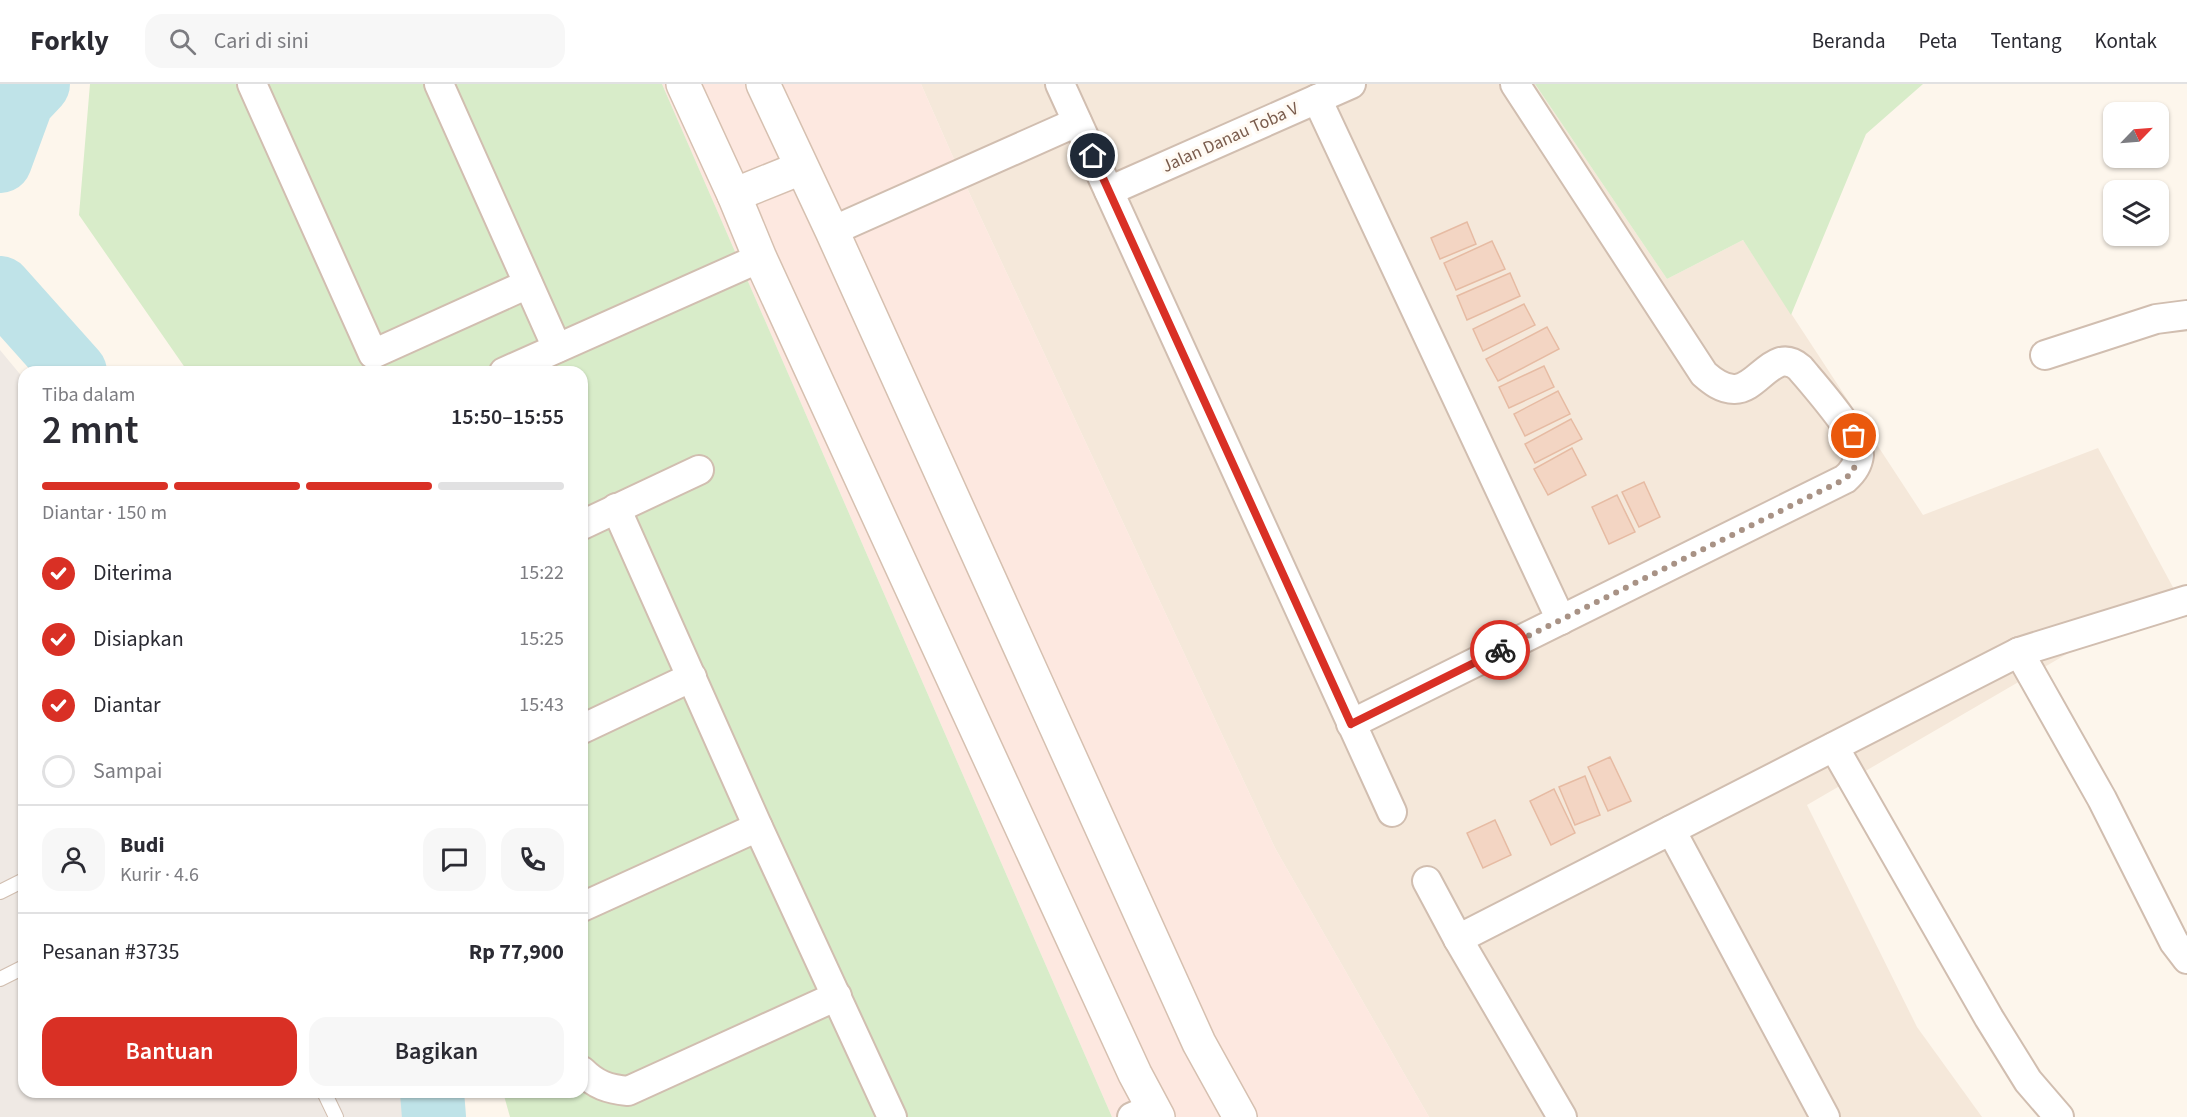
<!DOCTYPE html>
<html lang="id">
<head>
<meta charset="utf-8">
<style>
  body { margin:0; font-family:"Source Sans 3",sans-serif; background:#f7f7f7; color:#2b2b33; height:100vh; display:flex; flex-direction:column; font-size:22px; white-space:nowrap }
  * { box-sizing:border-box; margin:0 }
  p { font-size:20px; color:#7c7c81 }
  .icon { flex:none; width:33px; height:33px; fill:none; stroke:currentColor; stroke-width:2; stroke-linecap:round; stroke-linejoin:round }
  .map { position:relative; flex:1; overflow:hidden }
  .details { position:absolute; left:18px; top:282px; width:570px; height:732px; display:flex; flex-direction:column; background:#fff; border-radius:18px; box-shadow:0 2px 4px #0004 }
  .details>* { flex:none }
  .needle { width:39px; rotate:65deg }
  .tools { position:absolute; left:2103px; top:18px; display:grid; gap:12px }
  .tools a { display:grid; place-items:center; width:66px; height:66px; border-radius:12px; background:#fff; box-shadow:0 2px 4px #0004; font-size:30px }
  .pin { position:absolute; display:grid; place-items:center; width:51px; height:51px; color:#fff; margin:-26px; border:3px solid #fff; border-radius:50%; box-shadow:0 2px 6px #0007 }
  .courier { position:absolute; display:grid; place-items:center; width:60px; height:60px; margin:-30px; border:4px solid #d93025; border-radius:50%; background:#fff; color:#222; box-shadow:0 2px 8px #0007 }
  .overview em { font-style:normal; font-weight:600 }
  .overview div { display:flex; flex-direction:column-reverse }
  .overview { display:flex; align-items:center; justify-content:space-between; height:102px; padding:0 24px }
  h1 { font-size:39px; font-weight:600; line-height:45px }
  .bar { display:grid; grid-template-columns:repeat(4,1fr); gap:9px 6px; align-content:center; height:72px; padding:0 24px }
  .bar i { height:8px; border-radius:4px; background:#e1e1e2 }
  .bar .active { background:#d93025 }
  .bar p { grid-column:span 4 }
  .line { display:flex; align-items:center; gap:15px; padding:0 24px; border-top:2px solid #e1e1e2 }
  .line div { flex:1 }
  .round { display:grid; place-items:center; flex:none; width:63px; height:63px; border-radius:18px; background:#f7f7f7 }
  ol { padding:0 24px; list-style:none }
  li { display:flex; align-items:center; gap:18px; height:66px }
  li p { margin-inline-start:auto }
  li .icon { padding:6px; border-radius:50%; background:#d93025; color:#fff; stroke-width:4 }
  li:last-child { color:#7c7c81 }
  li i { width:33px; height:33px; border:3px solid #e1e1e2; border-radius:50% }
  .cta { display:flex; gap:12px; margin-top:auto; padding:12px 24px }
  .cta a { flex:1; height:69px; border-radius:18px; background:#d93025; color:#fff; font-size:24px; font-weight:600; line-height:69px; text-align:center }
  .cta a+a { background:#f7f7f7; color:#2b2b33 }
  header { display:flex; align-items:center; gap:36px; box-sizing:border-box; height:84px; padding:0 30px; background:#fff; border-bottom:2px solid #e1e1e2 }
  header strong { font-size:28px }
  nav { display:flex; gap:33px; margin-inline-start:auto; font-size:21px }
  .search { width:420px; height:54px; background:#f7f7f7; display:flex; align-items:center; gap:15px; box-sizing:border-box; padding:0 21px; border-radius:18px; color:#7c7c81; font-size:22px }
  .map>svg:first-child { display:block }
  .residential { fill:#f5e8da }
  .commercial { fill:#fde8e0 }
  .industrial { fill:#efe9e4 }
  .green { fill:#d8ecc9 }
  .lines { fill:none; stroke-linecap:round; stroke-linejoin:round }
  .river { stroke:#bfe3e8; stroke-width:64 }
  .building { fill:#f3d5c3; stroke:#e6bba3; stroke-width:1.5 }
  .lane-casing { stroke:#d1beb0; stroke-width:16 }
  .street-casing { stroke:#d1beb0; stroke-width:32 }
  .secondary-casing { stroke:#d6c0b0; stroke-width:36 }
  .lane { stroke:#fff; stroke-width:14 }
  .street { stroke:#fff; stroke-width:28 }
  .secondary { stroke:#fff; stroke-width:33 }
  .done { stroke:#a89285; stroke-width:6; stroke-dasharray:0 10.8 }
  .route { stroke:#d93025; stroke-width:8 }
  .labels { text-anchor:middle; stroke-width:6; stroke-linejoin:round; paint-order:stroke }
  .street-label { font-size:18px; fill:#7a5c4d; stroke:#fffaf3 }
</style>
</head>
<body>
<header>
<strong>Forkly</strong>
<div class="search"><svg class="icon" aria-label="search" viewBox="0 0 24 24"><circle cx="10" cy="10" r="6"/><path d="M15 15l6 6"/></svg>Cari di sini</div>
<nav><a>Beranda</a><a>Peta</a><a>Tentang</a><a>Kontak</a></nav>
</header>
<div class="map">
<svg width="2187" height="1033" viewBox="0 0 2187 1033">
  <rect width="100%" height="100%" fill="#fdf6ec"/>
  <!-- residential -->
  <polygon class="residential" points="921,0 1535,0 1667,195 1743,156 1923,431 2098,364 2175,507 1807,721 1917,943 1982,1033 1429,1033 1275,764 960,89"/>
  <!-- commercial -->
  <polygon class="commercial" points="662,0 921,0 960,89 1275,764 1429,1033 1112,1033"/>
  <!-- industrial -->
  <polygon class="industrial" points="0,266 24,295 24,1008 405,1008 410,1033 0,1033"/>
  <!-- green -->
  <g class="green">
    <polygon points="90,0 662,0 1112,1033 510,1033 503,1008 582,1008 582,288 188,288 79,131"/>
    <polygon points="1535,0 1923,0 1866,50 1791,231 1743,156 1667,195"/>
  </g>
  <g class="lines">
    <!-- river -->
    <g class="river">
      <polyline points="0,77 22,17 38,0"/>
      <polyline points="0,204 75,288"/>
      <polyline points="432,1008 434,1033"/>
    </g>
  </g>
  <!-- building -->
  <g class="building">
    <polygon points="1467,138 1476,160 1440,175 1431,154"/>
    <polygon points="1492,157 1505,185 1456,206 1444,179"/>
    <polygon points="1510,189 1520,212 1467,236 1457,212"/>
    <polygon points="1524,220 1535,241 1483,267 1473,245"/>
    <polygon points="1547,243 1559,265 1498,297 1486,275"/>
    <polygon points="1544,282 1554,303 1509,324 1499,303"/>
    <polygon points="1558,307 1570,330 1525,352 1514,330"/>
    <polygon points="1571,335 1582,355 1535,379 1525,360"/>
    <polygon points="1572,364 1586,391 1548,411 1534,385"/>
    <polygon points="1644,398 1660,433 1639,443 1622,408"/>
    <polygon points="1617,411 1635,448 1609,460 1592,423"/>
    <polygon points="1610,673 1631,717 1608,727 1588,683"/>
    <polygon points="1585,692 1600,731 1575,741 1559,703"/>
    <polygon points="1554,705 1575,749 1551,761 1530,717"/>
    <polygon points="1495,736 1511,771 1483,784 1467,749"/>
  </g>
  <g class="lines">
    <defs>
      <g id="lane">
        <polyline points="0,808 24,796"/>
        <polyline points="0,895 24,883"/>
        <polyline points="324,1008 336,1033"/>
      </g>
      <g id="street">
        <polyline points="252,0 373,270 528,200"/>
        <polyline points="439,0 557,264"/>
        <polyline points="1060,0 1392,728"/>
        <polyline points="1317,15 1561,536"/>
        <polyline points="1109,107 1351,0"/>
        <polyline points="832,147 1077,38"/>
        <polyline points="2045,271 2156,235 2187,231"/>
        <polyline points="504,288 760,174"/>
        <polyline points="616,424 758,743 892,1033"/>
        <polyline points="582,441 699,386"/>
        <polyline points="2019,568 2102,715 2174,858 2187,875"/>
        <path d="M1351,640L1845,395C1852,389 1858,380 1859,371C1860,352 1814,301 1800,284C1774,261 1758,306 1734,305C1722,305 1712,297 1704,290L1515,0"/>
        <polyline points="582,645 692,593"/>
        <polyline points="1834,663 1989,934 2028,997 2059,1033"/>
        <polyline points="1671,746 1825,1033"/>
        <polyline points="1427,797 1458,855 1562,1033"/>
        <polyline points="582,823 758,743"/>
        <polyline points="1458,855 2019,568 2187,516"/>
        <path d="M582,987C596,1001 608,1005 628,1007L837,912"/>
        <polyline points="1132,1033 1153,1024"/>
      </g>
      <g id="secondary">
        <polyline points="683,0 734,111 760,174 1135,990 1158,1033"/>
        <polyline points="763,0 832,147 1199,959 1240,1033"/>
        <polyline points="734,111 801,84"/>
      </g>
    </defs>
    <!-- lane casing -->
    <use href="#lane" class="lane-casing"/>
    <!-- street casing -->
    <use href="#street" class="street-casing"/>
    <!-- secondary casing -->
    <use href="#secondary" class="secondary-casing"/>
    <!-- lane -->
    <use href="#lane" class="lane"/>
    <!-- street -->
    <use href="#street" class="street"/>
    <!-- secondary -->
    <use href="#secondary" class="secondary"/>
  </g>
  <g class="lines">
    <!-- done -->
    <path class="done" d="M1500,566L1845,395C1860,382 1859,369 1854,352"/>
    <!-- route -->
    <polyline class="route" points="1093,72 1351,640 1500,566"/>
  </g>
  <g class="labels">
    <!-- street labels -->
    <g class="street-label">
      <text transform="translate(1230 53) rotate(-24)" y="6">Jalan Danau Toba V</text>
    </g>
  </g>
</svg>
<div class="tools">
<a><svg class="needle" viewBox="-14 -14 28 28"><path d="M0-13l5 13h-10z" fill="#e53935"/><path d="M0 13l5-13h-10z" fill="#7c7c81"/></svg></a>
<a><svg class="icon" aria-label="layers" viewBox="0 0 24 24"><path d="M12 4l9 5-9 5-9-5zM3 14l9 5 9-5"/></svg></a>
</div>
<div class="pin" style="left:1854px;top:352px;background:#ea580c"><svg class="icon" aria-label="bag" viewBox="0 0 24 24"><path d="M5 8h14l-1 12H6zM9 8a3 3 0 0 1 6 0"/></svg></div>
<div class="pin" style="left:1093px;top:72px;background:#1f2937"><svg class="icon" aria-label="home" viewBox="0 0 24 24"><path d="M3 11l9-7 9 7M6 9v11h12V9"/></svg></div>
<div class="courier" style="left:1500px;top:566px"><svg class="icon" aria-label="bike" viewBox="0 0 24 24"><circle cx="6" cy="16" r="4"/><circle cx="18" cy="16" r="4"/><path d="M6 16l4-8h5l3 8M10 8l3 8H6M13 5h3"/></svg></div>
<section class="details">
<div class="overview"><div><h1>2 mnt</h1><p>Tiba dalam</p></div><em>15:50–15:55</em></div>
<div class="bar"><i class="active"></i><i class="active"></i><i class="active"></i><i></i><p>Diantar · 150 m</p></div>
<ol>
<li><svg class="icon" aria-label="check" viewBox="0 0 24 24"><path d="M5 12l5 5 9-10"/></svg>Diterima<p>15:22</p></li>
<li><svg class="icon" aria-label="check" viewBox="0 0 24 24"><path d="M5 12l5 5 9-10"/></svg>Disiapkan<p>15:25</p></li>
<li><svg class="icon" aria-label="check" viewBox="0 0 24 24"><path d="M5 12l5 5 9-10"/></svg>Diantar<p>15:43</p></li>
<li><i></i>Sampai</li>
</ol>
<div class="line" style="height:108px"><a class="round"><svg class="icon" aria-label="person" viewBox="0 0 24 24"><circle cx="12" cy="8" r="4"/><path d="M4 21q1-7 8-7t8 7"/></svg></a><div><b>Budi</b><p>Kurir · 4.6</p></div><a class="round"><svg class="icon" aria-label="chat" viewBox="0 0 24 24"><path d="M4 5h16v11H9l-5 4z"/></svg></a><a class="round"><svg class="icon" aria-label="phone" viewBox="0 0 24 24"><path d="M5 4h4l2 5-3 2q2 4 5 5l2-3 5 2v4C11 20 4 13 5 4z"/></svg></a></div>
<div class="line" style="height:78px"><div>Pesanan #3735</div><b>Rp 77,900</b></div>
<div class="cta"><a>Bantuan</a><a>Bagikan</a></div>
</section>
</div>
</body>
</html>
